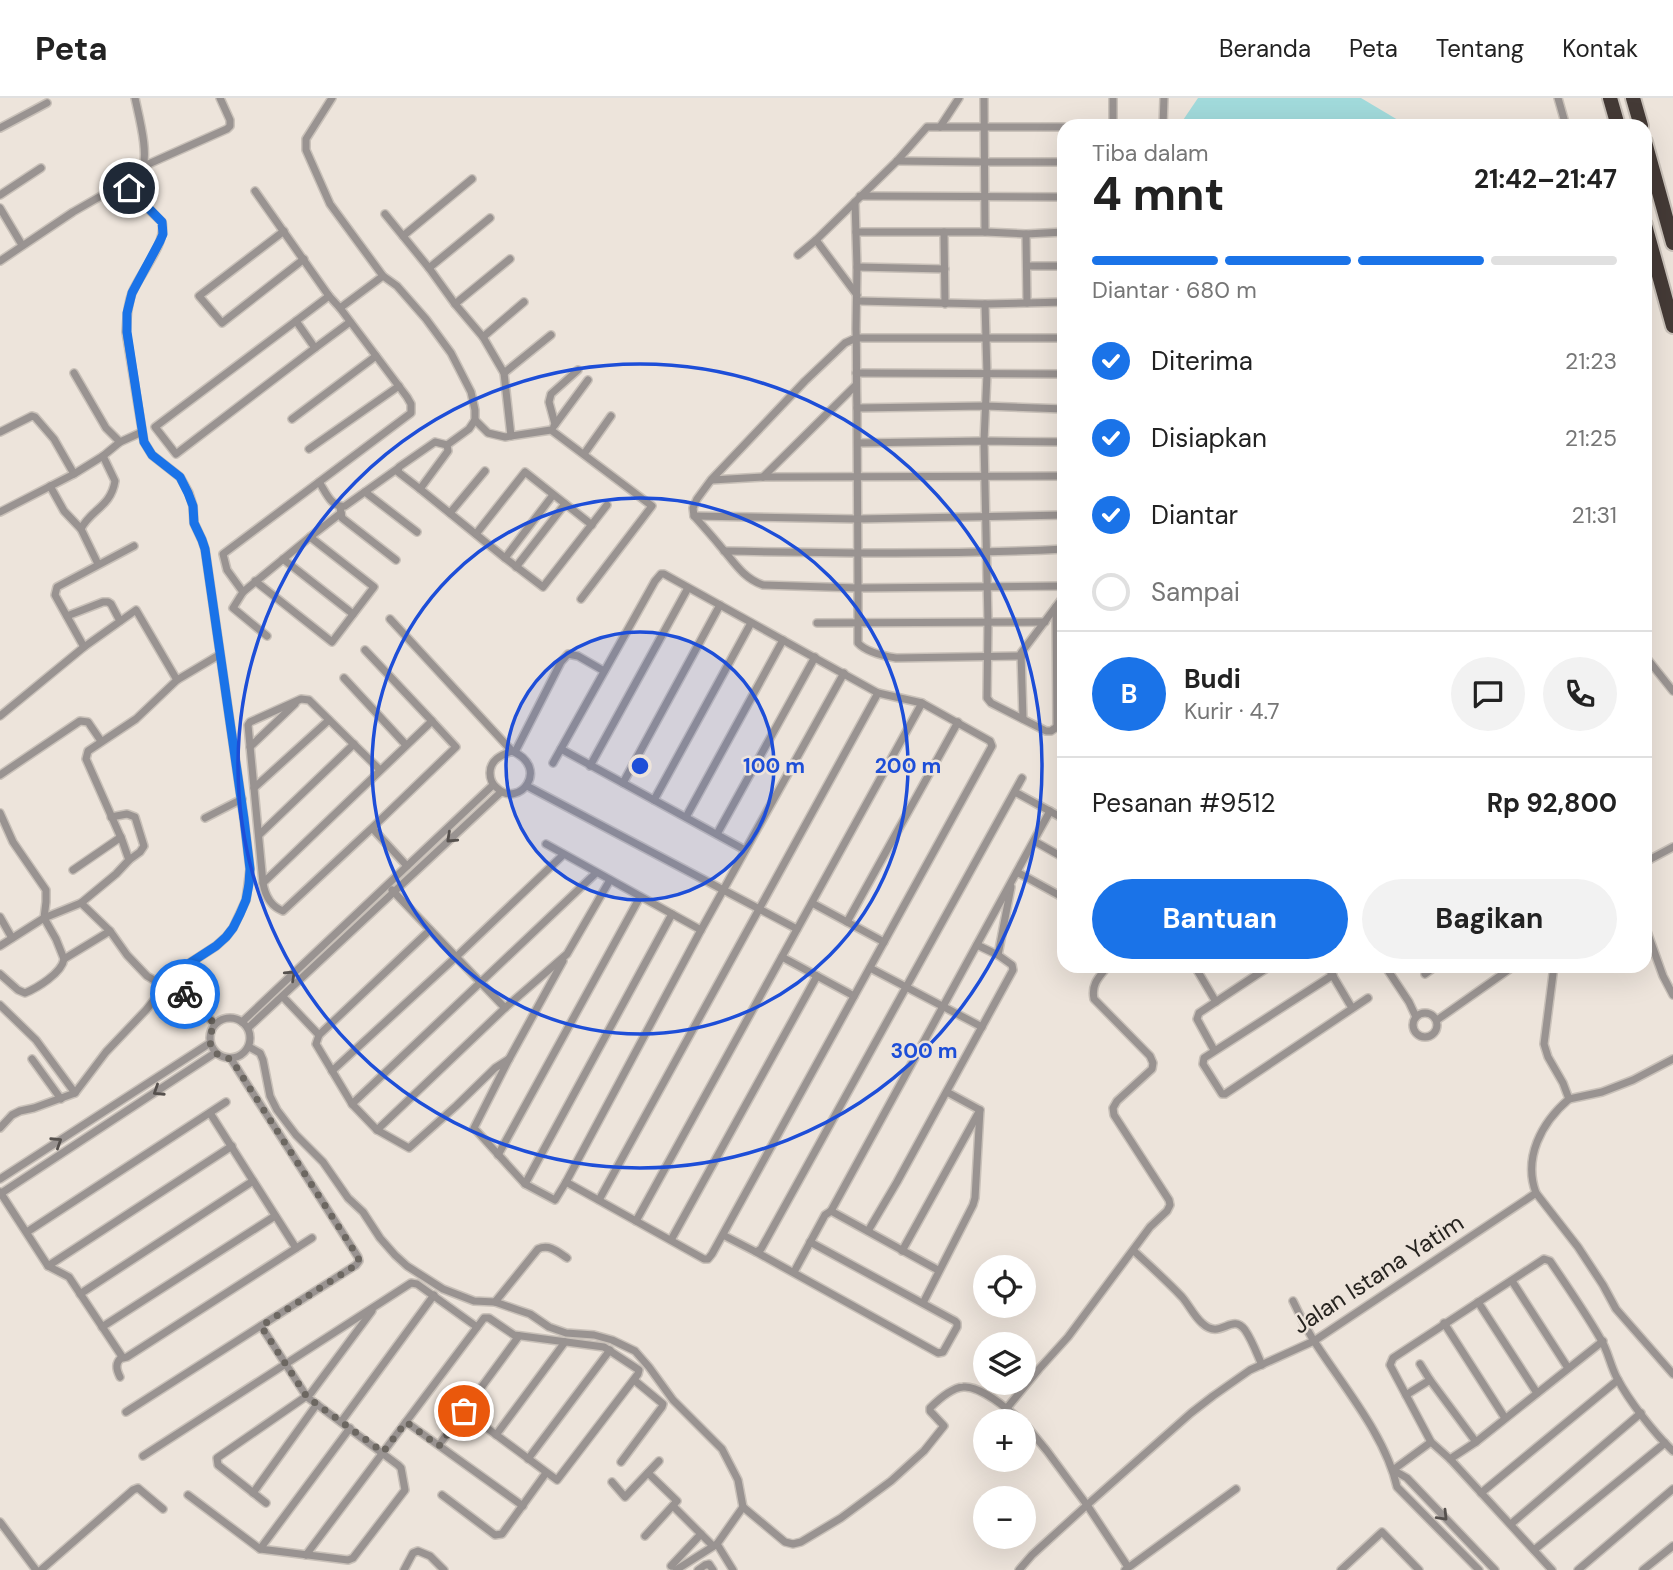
<!DOCTYPE html>
<html lang="id">
<head>
<meta charset="utf-8">
<style>
  body { margin:0; font-family:"DM Sans",sans-serif; background:#f2f2f2; color:#222; height:100vh; display:flex; flex-direction:column; font-size:26px; white-space:nowrap }
  * { box-sizing:border-box; margin:0 }
  p { font-size:23px; color:#767676 }
  .icon { flex:none; width:38px; height:38px; fill:none; stroke:currentColor; stroke-width:2; stroke-linecap:round; stroke-linejoin:round }
  .map { position:relative; flex:1; overflow:hidden }
  .details { position:absolute; left:1057px; top:21px; width:595px; height:854px; display:flex; flex-direction:column; background:#fff; border-radius:21px; box-shadow:0 7px 28px #0002 }
  .details>* { flex:none }
  .buttons { position:absolute; left:973px; top:1157px; display:grid; gap:14px }
  .buttons a { display:grid; place-items:center; width:63px; height:63px; border-radius:50%; background:#fff; box-shadow:0 7px 28px #0002; font-size:35px }
  .pin { position:absolute; display:grid; place-items:center; width:60px; height:60px; color:#fff; margin:-30px; border:4px solid #fff; border-radius:50%; box-shadow:0 2px 7px #0007 }
  .courier { position:absolute; display:grid; place-items:center; width:70px; height:70px; margin:-35px; border:5px solid #1a73e8; border-radius:50%; background:#fff; color:#222; box-shadow:0 2px 9px #0007 }
  .headline em { font-style:normal; font-weight:700 }
  .headline div { display:flex; flex-direction:column-reverse }
  .headline { display:flex; align-items:center; justify-content:space-between; height:119px; padding:0 35px }
  h1 { font-size:46px; font-weight:700; line-height:52px }
  .bar { display:grid; grid-template-columns:repeat(4,1fr); gap:10px 7px; align-content:center; height:84px; padding:0 35px }
  .bar i { height:9px; border-radius:5px; background:#e0e0e0 }
  .bar .selected { background:#1a73e8 }
  .bar p { grid-column:span 4 }
  .line { display:flex; align-items:center; gap:18px; padding:0 35px; border-top:2px solid #e0e0e0 }
  .line div { flex:1 }
  .round { display:grid; place-items:center; flex:none; width:74px; height:74px; border-radius:37px; background:#f2f2f2 }
  ol { padding:0 35px; list-style:none }
  li { display:flex; align-items:center; gap:21px; height:77px }
  li p { margin-inline-start:auto }
  li .icon { padding:7px; border-radius:50%; background:#1a73e8; color:#fff; stroke-width:4 }
  li:last-child { color:#767676 }
  li i { width:38px; height:38px; border:4px solid #e0e0e0; border-radius:50% }
  .primary-button { display:flex; gap:14px; margin-top:auto; padding:14px 35px }
  .primary-button a { flex:1; height:80px; border-radius:42px; background:#1a73e8; color:#fff; font-size:28px; font-weight:700; line-height:80px; text-align:center }
  .primary-button a+a { background:#f2f2f2; color:#222 }
  header { display:flex; align-items:center; gap:42px; box-sizing:border-box; height:98px; padding:0 35px; background:#fff; border-bottom:2px solid #e0e0e0 }
  header strong { font-size:33px }
  nav { display:flex; gap:38px; margin-inline-start:auto; font-size:24px }
  .map>svg:first-child { display:block }
  .water { fill:#a1dadb }
  .lines { fill:none; stroke-linecap:round; stroke-linejoin:round }
  .minor-casing { stroke:#c9c1b9; stroke-width:10 }
  .motorway-casing { stroke:#c9c1b9; stroke-width:18 }
  .minor { stroke:#999391; stroke-width:7 }
  .motorway { stroke:#443a36; stroke-width:14 }
  .oneway { stroke:#55504d }
  .done { stroke:#6c6761; stroke-width:7; stroke-dasharray:0 12.6 }
  .route { stroke:#1a73e8; stroke-width:9 }
  .ring { fill:none; stroke:#1d4ed8; stroke-width:3.5 }
  .labels { text-anchor:middle; stroke-width:5; stroke-linejoin:round; paint-order:stroke }
  .street-label { font-size:24px; fill:#272420; stroke:#ede4db }
  .centre { fill:#1d4ed8; stroke:#ede4db; stroke-width:3.5 }
  .ring-label { font-size:21px; text-anchor:middle; font-weight:bold; fill:#1d4ed8; stroke:#ede4db; stroke-width:5; stroke-linejoin:round; paint-order:stroke }
</style>
</head>
<body>
<header>
<strong>Peta</strong>
<nav><a>Beranda</a><a>Peta</a><a>Tentang</a><a>Kontak</a></nav>
</header>
<div class="map">
<svg width="1673" height="1472" viewBox="0 0 1673 1472">
  <rect width="100%" height="100%" fill="#ede4db"/>
  <!-- water -->
  <polygon class="water" points="1198,0 1361,0 1398,22 1405,28 1179,28"/>
  <g class="lines">
    <defs>
      <g id="minor">
        <polyline points="332,0 306,41 306,52 330,106 383,178 397,188 426,221 451,255 471,294 475,312 475,322 469,331 447,347 435,344 399,369 398,374 420,391 448,353 447,347"/>
        <polyline points="984,0 985,134"/>
        <polyline points="1558,0 1566,28"/>
        <polyline points="1113,28 1113,0"/>
        <polyline points="1163,28 1164,0"/>
        <polyline points="940,29 959,0"/>
        <polyline points="0,30 47,5"/>
        <polyline points="897,63 985,64 1064,64"/>
        <polyline points="144,68 227,31 230,28 230,22 220,0"/>
        <polyline points="255,93 329,198"/>
        <polyline points="0,97 41,70"/>
        <polyline points="860,98 1064,99"/>
        <path d="M855,104L857,169L856,231C857,257 856,283 857,310L858,490L763,487C743,480 734,464 721,449C712,438 703,428 694,418L693,410L697,401L711,382L805,283L845,245L856,240H1064"/>
        <polyline points="0,110 22,147"/>
        <polyline points="385,116 429,170 455,206 483,239 504,275 511,338"/>
        <polyline points="284,133 199,198 222,225 304,161"/>
        <polyline points="856,134 985,134 1026,136 1064,134"/>
        <polyline points="944,134 945,206"/>
        <polyline points="1026,136 1027,205"/>
        <polyline points="403,138 472,81"/>
        <polyline points="816,142 857,197"/>
        <polyline points="798,157 816,142 897,63 927,29 1064,29"/>
        <path d="M0,163L73,114L141,75C150,58 139,19 135,0"/>
        <polyline points="1027,168 1064,168"/>
        <polyline points="857,169 945,171"/>
        <polyline points="429,170 490,120"/>
        <polyline points="857,203 985,206 1064,204"/>
        <polyline points="455,206 510,161"/>
        <polyline points="985,206 987,276 984,343 988,524 987,600 991,605 1046,633 1051,633 1064,624"/>
        <polyline points="340,210 329,198 296,223 315,250 350,224"/>
        <polyline points="1645,217 1646,228 1645,233"/>
        <polyline points="296,223 155,329 176,356 315,250"/>
        <polyline points="483,239 524,204"/>
        <polyline points="74,275 106,330 120,344"/>
        <polyline points="504,275 551,237"/>
        <polyline points="856,275 1064,276"/>
        <polyline points="857,310 985,308 1064,311"/>
        <polyline points="292,321 376,258"/>
        <polyline points="475,322 488,335 505,339 551,332 652,408 581,501"/>
        <polyline points="555,326 549,304 551,296 578,272"/>
        <polyline points="554,328 588,282"/>
        <polyline points="0,334 32,318 35,319 54,341 74,376"/>
        <polyline points="858,345 984,343 1064,344"/>
        <polyline points="309,351 399,288"/>
        <polyline points="584,356 611,318"/>
        <polyline points="763,379 856,287"/>
        <polyline points="712,382 763,379 1064,378"/>
        <path d="M319,384C326,394 331,410 345,408L397,371"/>
        <polyline points="50,388 64,413 81,431 98,466"/>
        <polyline points="420,391 505,460 553,397"/>
        <polyline points="365,394 417,434"/>
        <polyline points="340,409 342,420 396,462"/>
        <polyline points="0,414 74,376 103,358 120,344 142,334"/>
        <polyline points="450,415 485,373"/>
        <polyline points="694,418 857,421 1064,417"/>
        <path d="M81,431C90,412 111,409 115,383L103,358"/>
        <polyline points="476,436 525,374 592,427"/>
        <polyline points="310,439 341,415"/>
        <path d="M724,453C837,455 951,457 1064,451"/>
        <polyline points="505,460 543,489 607,407"/>
        <polyline points="283,461 353,516"/>
        <polyline points="516,469 565,406"/>
        <polyline points="243,494 310,439 374,489 332,544 255,483"/>
        <polyline points="1056,509 1057,630"/>
        <polyline points="67,518 103,504 108,504 111,506 120,523"/>
        <polyline points="390,521 512,653"/>
        <polyline points="817,525 1045,524"/>
        <polyline points="267,538 233,510 243,494 227,472 223,456 411,315 411,306 407,299 340,210 383,178"/>
        <polyline points="84,549 55,497 57,489 134,448"/>
        <polyline points="365,552 432,623"/>
        <path d="M1022,558L896,560C884,558 866,554 858,545V490L1064,488"/>
        <polyline points="1645,558 1673,593"/>
        <polyline points="344,580 406,647"/>
        <polyline points="0,618 84,549 136,512 177,582"/>
        <polyline points="1023,621 1021,555 1064,498"/>
        <polyline points="250,649 295,606"/>
        <polyline points="561,651 745,752"/>
        <path d="M512,653C551,670 519,711 497,690C493,687 490,681 490,675C490,662 501,657 512,653Z"/>
        <polyline points="515,654 561,564 568,556 578,558 604,573"/>
        <polyline points="553,665 655,483 661,476 664,476 878,595 922,605 990,643 992,648 712,1156 708,1161 704,1161 566,1084"/>
        <polyline points="590,668 688,490"/>
        <polyline points="0,677 80,623 88,624 101,643"/>
        <polyline points="623,685 720,507"/>
        <polyline points="527,688 797,831"/>
        <polyline points="254,690 329,622"/>
        <polyline points="1015,694 1064,721"/>
        <polyline points="654,702 751,525"/>
        <polyline points="0,715 13,744 46,792 46,804 44,820 0,848"/>
        <polyline points="111,719 127,716 135,719 144,748 140,754 129,762"/>
        <polyline points="686,719 783,542"/>
        <polyline points="205,720 242,701"/>
        <path d="M372,730L283,813C270,808 265,797 263,785L432,623L456,649L372,730L407,768"/>
        <polyline points="717,736 815,559"/>
        <polyline points="259,737 354,646"/>
        <polyline points="1034,743 1064,760"/>
        <polyline points="546,746 701,832"/>
        <polyline points="1645,764 1673,749"/>
        <polyline points="73,772 121,739"/>
        <polyline points="1017,774 1064,800"/>
        <polyline points="263,785 248,627 250,624 301,601 309,602 379,671"/>
        <polyline points="392,792 505,910 567,856 610,782"/>
        <polyline points="81,805 110,833 127,857 147,878 164,888 177,889 215,926"/>
        <polyline points="812,805 884,844"/>
        <polyline points="0,819 12,840"/>
        <polyline points="847,824 958,624"/>
        <polyline points="1645,828 1663,878 1673,897"/>
        <polyline points="110,833 64,861 56,841 44,820 81,805 116,776 129,762 122,742 86,661 88,653 136,621 177,582 219,557"/>
        <polyline points="998,857 1011,789"/>
        <polyline points="782,859 854,898"/>
        <polyline points="1197,868 1197,872 1216,904"/>
        <polyline points="1327,868 1352,910"/>
        <polyline points="1385,868 1409,904 1416,919"/>
        <polyline points="870,870 982,929"/>
        <path d="M0,876L18,892L25,895C37,890 62,875 64,861"/>
        <polyline points="1425,876 1436,868"/>
        <polyline points="1333,877 1204,960 1203,966 1222,996 1225,996 1368,900"/>
        <polyline points="283,899 319,937 316,946 352,1006 377,1032 409,1050 456,1008 495,970 509,961 474,1030 525,1086 555,1102 566,1084 701,832 844,575"/>
        <polyline points="0,907 36,942 75,995"/>
        <circle cx="1425" cy="927" r="12"/>
        <circle cx="230" cy="940" r="20"/>
        <polyline points="1437,922 1514,868"/>
        <polyline points="242,924 493,687"/>
        <polyline points="248,930 501,694"/>
        <polyline points="319,937 430,832"/>
        <polyline points="249,949 260,955 263,962 270,998 277,1012 296,1037 323,1064 348,1100 363,1114 380,1140 395,1157 407,1168 443,1191 474,1203 495,1204 518,1212 530,1216 549,1229 566,1235 594,1237 612,1242 635,1253 649,1269 673,1302 722,1351 738,1382 743,1409 717,1446 676,1472"/>
        <polyline points="1214,952 1197,921 1199,915 1270,868"/>
        <polyline points="32,961 61,1001"/>
        <polyline points="509,961 563,863"/>
        <polyline points="332,973 456,859 563,757"/>
        <polyline points="1569,1001 1602,994 1633,982 1673,961"/>
        <polyline points="352,1006 596,775"/>
        <polyline points="210,1015 296,1150"/>
        <path d="M0,1030L12,1017L20,1013L34,1010L75,995L106,954L146,912L176,874L216,848L226,839L233,830L246,802L250,771L244,721L205,451L202,442L194,425L193,408L189,395L180,379L152,357L144,344L126,234C127,221 127,208 132,195C140,175 167,146 162,124L138,101L124,85"/>
        <polyline points="377,1032 505,910"/>
        <polyline points="498,1057 640,799"/>
        <polyline points="0,1081 210,945"/>
        <polyline points="525,1086 672,816"/>
        <polyline points="0,1094 48,1168 69,1179 123,1260 127,1259 312,1140"/>
        <polyline points="1536,1095 1578,1149 1603,1187 1616,1211 1673,1276"/>
        <polyline points="0,1096 215,955"/>
        <polyline points="599,1102 878,595"/>
        <polyline points="831,1113 1050,713"/>
        <polyline points="636,1123 922,605"/>
        <polyline points="868,1133 897,1084 1013,872 1012,867 998,857 977,847"/>
        <polyline points="27,1134 226,1004"/>
        <polyline points="723,1137 756,1154 761,1151 1022,680"/>
        <polyline points="671,1142 817,878"/>
        <polyline points="902,1153 980,1012 947,994"/>
        <path d="M1134,1153C1150,1168 1167,1183 1182,1199C1189,1207 1194,1218 1202,1225C1221,1243 1231,1214 1245,1232C1252,1242 1257,1256 1262,1267"/>
        <polyline points="756,1154 938,1255 943,1254 957,1229 957,1225 955,1223 810,1144"/>
        <polyline points="48,1168 232,1048"/>
        <polyline points="794,1174 825,1117 831,1113 938,1172"/>
        <polyline points="1512,1183 1568,1270"/>
        <polyline points="80,1196 253,1083"/>
        <path d="M1293,1203C1300,1217 1307,1233 1316,1246C1344,1289 1386,1339 1397,1389L1479,1472"/>
        <path d="M495,1204L538,1151C549,1146 557,1153 567,1160"/>
        <polyline points="1478,1204 1537,1295"/>
        <polyline points="923,1205 973,1107 975,1100 980,1012"/>
        <polyline points="1444,1225 1505,1320"/>
        <polyline points="102,1229 275,1118"/>
        <polyline points="1420,1266 1430,1282 1476,1344"/>
        <path d="M120,1279C116,1271 115,1265 122,1259"/>
        <polyline points="1406,1297 1430,1282"/>
        <path d="M1007,1310L1039,1271L1068,1239L1150,1129L1167,1113L1170,1107L1169,1102L1114,1017L1113,1010L1117,1003L1152,971L1153,965L1150,958L1094,901C1091,886 1099,879 1108,868"/>
        <polyline points="126,1314 356,1167 359,1163 358,1159 231,961"/>
        <polyline points="341,1324 434,1197"/>
        <polyline points="406,1324 523,1408"/>
        <polyline points="1024,1325 1047,1353 1087,1407 1128,1469"/>
        <polyline points="496,1337 565,1244"/>
        <polyline points="439,1347 519,1238"/>
        <polyline points="143,1358 411,1185 417,1186 477,1229"/>
        <polyline points="528,1361 610,1252"/>
        <polyline points="1450,1361 1476,1344 1603,1243"/>
        <polyline points="621,1364 662,1309 663,1306 634,1282"/>
        <polyline points="1393,1372 1407,1380 1495,1472"/>
        <polyline points="1393,1372 1431,1344"/>
        <polyline points="612,1384 625,1399 659,1363"/>
        <polyline points="253,1395 317,1306"/>
        <polyline points="1481,1395 1618,1282"/>
        <polyline points="188,1397 260,1451 348,1462 353,1460 405,1392 401,1370 398,1367 307,1299 261,1228"/>
        <polyline points="442,1397 495,1437 502,1436 546,1375"/>
        <polyline points="266,1405 218,1367 217,1360 311,1295 372,1213"/>
        <polyline points="673,1408 713,1448"/>
        <path d="M743,1409L785,1444L793,1446L801,1444L841,1420L891,1383L924,1353L944,1328L930,1313V1310C938,1302 951,1290 963,1289C980,1287 1009,1312 1021,1323"/>
        <polyline points="0,1424 36,1472"/>
        <polyline points="1511,1426 1641,1315"/>
        <polyline points="645,1438 677,1403 648,1375"/>
        <polyline points="717,1446 733,1472"/>
        <polyline points="260,1451 350,1330"/>
        <polyline points="1534,1452 1665,1345"/>
        <polyline points="306,1457 484,1220 489,1220 514,1237 604,1249 639,1272 638,1276 557,1382 464,1313"/>
        <polyline points="671,1468 701,1436"/>
        <polyline points="41,1472 133,1392 138,1390 163,1411"/>
        <polyline points="404,1472 413,1455 418,1453 430,1458 444,1472"/>
        <polyline points="698,1472 705,1467 709,1466 713,1472"/>
        <path d="M1019,1472L1032,1457L1087,1407L1191,1315L1213,1298L1250,1272L1314,1243L1536,1095C1523,1060 1541,1025 1569,1001L1563,985L1548,959L1544,946L1554,868"/>
        <polyline points="1125,1472 1236,1391"/>
        <polyline points="1341,1472 1382,1434 1419,1472"/>
        <path d="M1552,1472L1450,1361L1431,1344L1390,1267L1393,1260L1544,1161L1550,1163C1567,1188 1585,1214 1600,1240C1608,1252 1610,1267 1617,1280C1629,1303 1654,1335 1673,1353"/>
        <polyline points="1578,1472 1673,1391"/>
        <polyline points="1643,1472 1673,1448"/>
      </g>
      <g id="motorway">
        <polyline points="1610,0 1618,28"/>
        <polyline points="1633,0 1641,28"/>
        <polyline points="1645,44 1673,145"/>
        <polyline points="1645,127 1673,228"/>
      </g>
    </defs>
    <!-- minor casing -->
    <use href="#minor" class="minor-casing"/>
    <!-- motorway casing -->
    <use href="#motorway" class="motorway-casing"/>
    <!-- minor -->
    <use href="#minor" class="minor"/>
    <!-- motorway -->
    <use href="#motorway" class="motorway"/>
  </g>
  <!-- one-way arrows -->
  <defs><path id="oneway-chevron" d="M-2-3.5L2.5 0L-2 3.5" fill="none" stroke-width="1.6" stroke-linecap="round" stroke-linejoin="round" transform="scale(1.75)"/></defs>
  <g class="oneway">
    <use href="#oneway-chevron" transform="translate(451 740) rotate(137)"/>
    <use href="#oneway-chevron" transform="translate(291 877) rotate(-43)"/>
    <use href="#oneway-chevron" transform="translate(158 993) rotate(147)"/>
    <use href="#oneway-chevron" transform="translate(57 1044) rotate(-33)"/>
    <use href="#oneway-chevron" transform="translate(1443 1418) rotate(46)"/>
  </g>
  <g class="lines">
    <!-- done -->
    <path class="done" d="M185,896L215,926C205,943 210,958 231,961L233,964L358,1159L359,1163L356,1167L261,1228L307,1299L383,1354L406,1324L439,1348L464,1313"/>
    <!-- route -->
    <polyline class="route" points="129,90 162,124 163,136 160,143 132,195 127,215 127,234 144,344 152,357 180,379 188,395 193,408 194,425 202,442 205,451 244,721 250,771 249,786 246,802 240,816 233,830 226,839 216,848 176,874 164,888 177,890 185,896"/>
  </g>
  <!-- distance rings -->
  <circle cx="640" cy="668" r="134" fill="#1d4ed8" fill-opacity=".12"/>
  <g class="ring">
    <circle cx="640" cy="668" r="134"/>
    <circle cx="640" cy="668" r="268"/>
    <circle cx="640" cy="668" r="402"/>
  </g>
  <g class="labels">
    <!-- street labels -->
    <g class="street-label">
      <text transform="translate(1378 1176) rotate(-33)" y="8">Jalan Istana Yatim</text>
    </g>
  </g>
  <circle cx="640" cy="668" r="10" class="centre"/>
  <g class="ring-label">
    <text x="774" y="675">100 m</text>
    <text x="908" y="675">200 m</text>
    <text x="924" y="960">300 m</text>
  </g>
</svg>
<div class="buttons">
<a><svg class="icon" aria-label="locate" viewBox="0 0 24 24"><circle cx="12" cy="12" r="6"/><path d="M12 2v4M12 18v4M2 12h4M18 12h4"/></svg></a>
<a><svg class="icon" aria-label="layers" viewBox="0 0 24 24"><path d="M12 4l9 5-9 5-9-5zM3 14l9 5 9-5"/></svg></a>
<a>+</a>
<a>−</a>
</div>
<div class="pin" style="left:464px;top:1313px;background:#ea580c"><svg class="icon" aria-label="bag" viewBox="0 0 24 24"><path d="M5 8h14l-1 12H6zM9 8a3 3 0 0 1 6 0"/></svg></div>
<div class="pin" style="left:129px;top:90px;background:#1f2937"><svg class="icon" aria-label="home" viewBox="0 0 24 24"><path d="M3 11l9-7 9 7M6 9v11h12V9"/></svg></div>
<div class="courier" style="left:185px;top:896px"><svg class="icon" aria-label="bike" viewBox="0 0 24 24"><circle cx="6" cy="16" r="4"/><circle cx="18" cy="16" r="4"/><path d="M6 16l4-8h5l3 8M10 8l3 8H6M13 5h3"/></svg></div>
<section class="details">
<div class="headline"><div><h1>4 mnt</h1><p>Tiba dalam</p></div><em>21:42–21:47</em></div>
<div class="bar"><i class="selected"></i><i class="selected"></i><i class="selected"></i><i></i><p>Diantar · 680 m</p></div>
<ol>
<li><svg class="icon" aria-label="check" viewBox="0 0 24 24"><path d="M5 12l5 5 9-10"/></svg>Diterima<p>21:23</p></li>
<li><svg class="icon" aria-label="check" viewBox="0 0 24 24"><path d="M5 12l5 5 9-10"/></svg>Disiapkan<p>21:25</p></li>
<li><svg class="icon" aria-label="check" viewBox="0 0 24 24"><path d="M5 12l5 5 9-10"/></svg>Diantar<p>21:31</p></li>
<li><i></i>Sampai</li>
</ol>
<div class="line" style="height:126px"><b class="round" style="background:#1a73e8;color:#fff">B</b><div><b>Budi</b><p>Kurir · 4.7</p></div><a class="round"><svg class="icon" aria-label="chat" viewBox="0 0 24 24"><path d="M4 5h16v11H9l-5 4z"/></svg></a><a class="round"><svg class="icon" aria-label="phone" viewBox="0 0 24 24"><path d="M5 4h4l2 5-3 2q2 4 5 5l2-3 5 2v4C11 20 4 13 5 4z"/></svg></a></div>
<div class="line" style="height:91px"><div>Pesanan #9512</div><b>Rp 92,800</b></div>
<div class="primary-button"><a>Bantuan</a><a>Bagikan</a></div>
</section>
</div>
</body>
</html>
